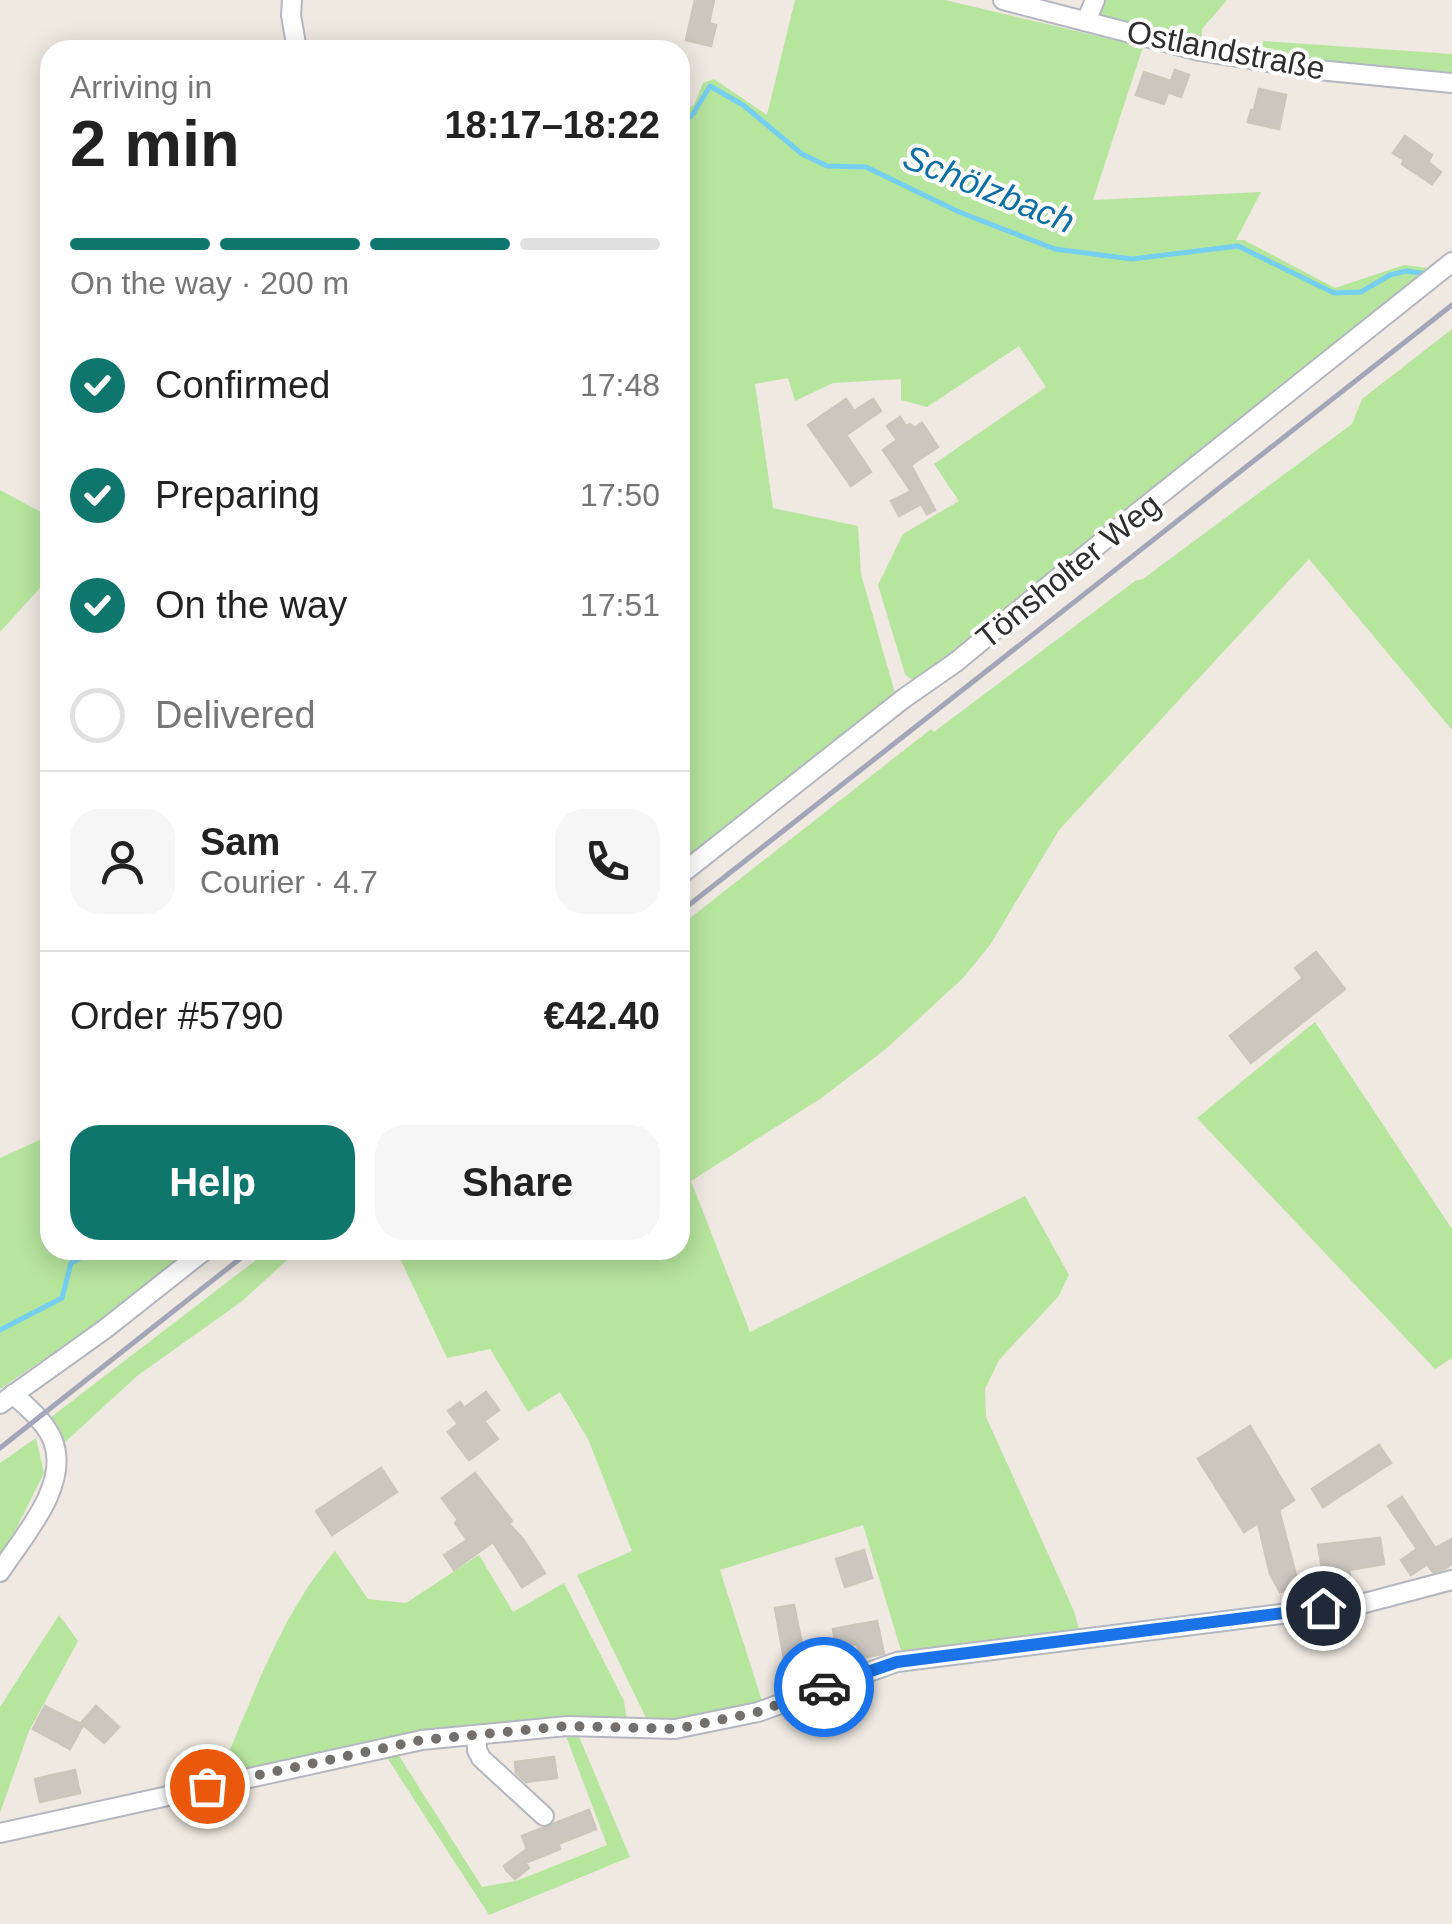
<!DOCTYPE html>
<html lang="en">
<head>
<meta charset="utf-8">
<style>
  body { margin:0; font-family:Helvetica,sans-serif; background:#f6f6f6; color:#222; height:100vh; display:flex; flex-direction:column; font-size:38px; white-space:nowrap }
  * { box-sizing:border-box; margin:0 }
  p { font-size:32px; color:#767676 }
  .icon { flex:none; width:55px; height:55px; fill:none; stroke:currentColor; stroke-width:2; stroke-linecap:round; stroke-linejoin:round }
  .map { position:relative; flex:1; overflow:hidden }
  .panel { position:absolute; left:40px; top:40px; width:650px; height:1220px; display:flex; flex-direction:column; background:#fff; border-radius:30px; box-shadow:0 5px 25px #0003 }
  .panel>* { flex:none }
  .pin { position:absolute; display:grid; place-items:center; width:85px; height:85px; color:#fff; margin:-42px; border:5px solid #fff; border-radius:50%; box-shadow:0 2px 10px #0007 }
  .courier { position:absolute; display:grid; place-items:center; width:100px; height:100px; margin:-50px; border:8px solid #1a73e8; border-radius:50%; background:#fff; color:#222; box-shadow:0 2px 12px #0007 }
  .headline em { font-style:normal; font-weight:700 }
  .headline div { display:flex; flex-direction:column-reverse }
  .headline { display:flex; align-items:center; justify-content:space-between; height:170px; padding:0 30px }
  h1 { font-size:65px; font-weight:700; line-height:75px }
  .bar { display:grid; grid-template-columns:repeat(4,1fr); gap:15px 10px; align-content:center; height:120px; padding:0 30px }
  .bar i { height:12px; border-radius:8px; background:#e0e0e0 }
  .bar .on { background:#0f766e }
  .bar p { grid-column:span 4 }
  .line { display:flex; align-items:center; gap:25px; padding:0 30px; border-top:2px solid #e0e0e0 }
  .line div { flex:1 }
  .round { display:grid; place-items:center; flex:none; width:105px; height:105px; border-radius:30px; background:#f6f6f6 }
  ol { padding:0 30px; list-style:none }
  li { display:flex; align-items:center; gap:30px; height:110px }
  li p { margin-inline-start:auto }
  li .icon { padding:10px; border-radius:50%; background:#0f766e; color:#fff; stroke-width:4 }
  li:last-child { color:#767676 }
  li i { width:55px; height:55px; border:5px solid #e0e0e0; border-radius:50% }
  .primary-button { display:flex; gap:20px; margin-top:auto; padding:20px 30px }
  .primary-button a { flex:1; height:115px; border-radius:30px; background:#0f766e; color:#fff; font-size:40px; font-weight:700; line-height:115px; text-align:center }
  .primary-button a+a { background:#f6f6f6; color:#222 }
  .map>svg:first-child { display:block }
  .green { fill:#b6e59e }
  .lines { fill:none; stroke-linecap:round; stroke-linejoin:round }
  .stream { stroke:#75cff0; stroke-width:5 }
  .building { fill:#cbc7bf; stroke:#cbc5ba; stroke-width:2.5 }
  .minor-casing { stroke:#b4b7c1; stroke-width:22 }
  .minor { stroke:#fff; stroke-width:18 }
  .rail { stroke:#a3a6b8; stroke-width:5 }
  .done { stroke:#726f6d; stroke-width:10; stroke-dasharray:0 18 }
  .route { stroke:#1a73e8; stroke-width:12 }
  .labels { text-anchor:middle; stroke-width:8; stroke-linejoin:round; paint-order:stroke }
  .street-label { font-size:32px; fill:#2e2e2e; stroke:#fff }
  .water-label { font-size:35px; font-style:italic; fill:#0d6fa3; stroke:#fff }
</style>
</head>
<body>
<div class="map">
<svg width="1452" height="1924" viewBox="0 0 1452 1924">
  <rect width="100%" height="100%" fill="#efe9e1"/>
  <!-- green -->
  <g class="green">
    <polygon points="795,0 945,0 1143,47 1093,200 1261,192 1236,240 1244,240 1335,288 1404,265 1437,269 916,683 905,674 878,585 903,534 959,501 934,464 1046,387 1019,346 927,407 901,400 901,379 833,383 795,401 788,378 755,384 773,508 858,526 861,574 896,697 680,861 680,113 694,105 703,83 714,79 767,115"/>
    <polygon points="1100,0 1227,0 1202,29 1202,42 1095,17"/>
    <polygon points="1263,41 1452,54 1452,74 1318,63 1262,53"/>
    <path d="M1452,329V730L1309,559L1059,830L990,945L963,978L887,1048L820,1099L691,1181L750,1332L1025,1196L1069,1275L1058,1297L999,1360L985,1389L986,1417L1074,1611L1080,1633L903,1657L863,1525L720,1570L762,1701C724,1714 687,1727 646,1718L577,1575L632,1551L588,1439L560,1392L528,1412L490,1349L447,1358L396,1250H680V926L931,729L934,732L1135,581L1143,579L1352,424L1362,399Z"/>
    <polygon points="0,490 50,517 50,577 0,632"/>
    <polygon points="1315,1022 1452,1229 1452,1358 1435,1369 1197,1118"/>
    <polygon points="50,1130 50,1250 196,1250 154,1284 0,1389 0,1158 44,1138"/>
    <polygon points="269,1250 298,1250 241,1302 137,1376 63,1444 50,1418"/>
    <polygon points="36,1438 44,1473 0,1561 0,1463"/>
    <path d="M335,1551L368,1599L406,1603L479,1555L513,1612L564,1583L624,1701L627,1719L218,1778C251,1702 280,1615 335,1551Z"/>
    <polygon points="59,1615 78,1641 29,1731 0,1813 0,1707"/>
    <polygon points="564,1731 577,1732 630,1857 489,1915 384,1753 396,1751 482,1887 516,1881 607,1845"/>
  </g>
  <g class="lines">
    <!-- stream -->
    <g class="stream">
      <polyline points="680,126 693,114 710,86 743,105 802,154 827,166 866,167 959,212 1055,249 1132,259 1238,246 1334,293 1361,292 1390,275 1406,271 1428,274"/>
      <polyline points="0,1330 62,1298 71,1263 86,1255 119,1257 125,1250"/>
    </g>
  </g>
  <!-- building -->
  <g class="building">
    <polygon points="695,0 714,0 709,23 716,25 711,46 686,40"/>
    <polygon points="1175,70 1189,75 1181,97 1168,92 1164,104 1136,95 1144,72 1171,81"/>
    <polygon points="1259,89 1286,95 1279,129 1248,122 1251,110 1254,110"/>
    <polygon points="1405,136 1432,155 1428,162 1441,172 1432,184 1402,164 1404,160 1393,153"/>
    <polygon points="846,399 854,411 873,399 881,411 846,435 871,472 851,486 808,425"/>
    <polygon points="900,417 906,426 910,424 914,428 922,423 938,447 911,465 935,510 927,514 921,504 899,516 891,501 911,491 883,450 897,440 887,426"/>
    <polygon points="1316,952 1345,989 1251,1063 1230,1036 1303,978 1295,968"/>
    <polygon points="486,1392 499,1410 484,1421 498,1439 469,1460 448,1432 458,1424 448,1411 460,1402 464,1408"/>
    <polygon points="1250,1426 1294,1500 1279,1510 1299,1587 1280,1592 1270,1574 1258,1523 1244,1532 1198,1459"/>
    <polygon points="1379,1445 1391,1463 1323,1507 1312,1489"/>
    <polygon points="381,1468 397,1492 332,1535 316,1511"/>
    <polygon points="475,1473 512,1521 509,1524 523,1539 545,1573 522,1587 493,1542 454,1570 444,1555 467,1540 455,1523 458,1520 442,1498"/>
    <polygon points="1402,1497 1435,1548 1452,1539 1452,1564 1444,1569 1433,1572 1427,1564 1411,1575 1401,1560 1417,1549 1388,1506"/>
    <polygon points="1380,1538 1384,1564 1349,1570 1351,1581 1325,1585 1318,1545"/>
    <polygon points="864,1550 872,1578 845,1587 836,1559"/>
    <polygon points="794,1605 804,1654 823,1651 827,1668 787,1676 775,1608"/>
    <polygon points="877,1621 884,1654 860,1658 857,1644 836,1648 833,1629"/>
    <polygon points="45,1706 83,1725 70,1749 33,1729"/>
    <polygon points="96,1706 119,1727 104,1743 81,1723"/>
    <polygon points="554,1757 557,1778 526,1782 516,1773 515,1762"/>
    <polygon points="75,1770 80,1793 40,1802 35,1779"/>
    <polygon points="589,1810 596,1829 558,1844 560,1849 525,1863 529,1868 515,1879 506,1870 504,1866 527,1849 522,1836"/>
  </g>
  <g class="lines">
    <defs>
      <g id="minor">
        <polyline points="292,0 291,15 297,50"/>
        <polyline points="1003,0 1200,51 1318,70 1452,83"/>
        <polyline points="1086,21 1095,0"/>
        <polyline points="680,875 903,699 956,662 1137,513 1452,262"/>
        <polyline points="0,1404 105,1329 205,1250"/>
        <path d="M0,1572C23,1536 70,1486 53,1441C46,1422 27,1407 13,1394"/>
        <polyline points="477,1735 477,1750 481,1758 544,1816"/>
        <polyline points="0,1833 422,1740 567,1726 675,1729 758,1712 897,1662 1361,1604 1452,1580"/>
      </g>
    </defs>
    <!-- minor casing -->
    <use href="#minor" class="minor-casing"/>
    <!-- minor -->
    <use href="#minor" class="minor"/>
    <!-- rail -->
    <g class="rail">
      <polyline points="680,912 1452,305"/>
      <polyline points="0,1448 251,1250"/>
    </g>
  </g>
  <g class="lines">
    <!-- done -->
    <polyline class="done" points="207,1786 422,1740 567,1726 676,1729 758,1712 824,1687"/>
    <!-- route -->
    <polyline class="route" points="824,1687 897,1662 1323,1608"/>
  </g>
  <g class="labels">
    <!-- street labels -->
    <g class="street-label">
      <text transform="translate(1226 50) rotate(11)" y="11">Ostlandstraße</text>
      <text transform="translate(1068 571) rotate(-39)" y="11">Tönsholter Weg</text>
    </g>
    <!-- water labels -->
    <g class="water-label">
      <text transform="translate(989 189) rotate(22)" y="12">Schölzbach</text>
    </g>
  </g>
</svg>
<div class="pin" style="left:207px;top:1786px;background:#ea580c"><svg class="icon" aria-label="bag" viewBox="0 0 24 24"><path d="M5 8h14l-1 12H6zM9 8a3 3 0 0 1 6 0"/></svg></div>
<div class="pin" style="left:1323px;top:1608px;background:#1f2937"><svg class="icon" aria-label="home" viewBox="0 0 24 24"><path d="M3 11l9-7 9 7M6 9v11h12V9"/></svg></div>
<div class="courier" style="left:824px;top:1687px"><svg class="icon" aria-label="car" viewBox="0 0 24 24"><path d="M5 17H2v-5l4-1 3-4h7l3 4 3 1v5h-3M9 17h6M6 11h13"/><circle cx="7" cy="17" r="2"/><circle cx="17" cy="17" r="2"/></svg></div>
<section class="panel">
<div class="headline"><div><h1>2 min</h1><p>Arriving in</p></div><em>18:17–18:22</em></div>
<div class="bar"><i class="on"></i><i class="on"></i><i class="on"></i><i></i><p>On the way · 200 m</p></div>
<ol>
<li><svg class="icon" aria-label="check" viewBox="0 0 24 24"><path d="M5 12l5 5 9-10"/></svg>Confirmed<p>17:48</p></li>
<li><svg class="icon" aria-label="check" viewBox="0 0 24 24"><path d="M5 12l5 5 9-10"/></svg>Preparing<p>17:50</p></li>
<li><svg class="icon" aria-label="check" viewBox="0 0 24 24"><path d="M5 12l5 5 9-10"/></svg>On the way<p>17:51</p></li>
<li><i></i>Delivered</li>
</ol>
<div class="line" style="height:180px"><a class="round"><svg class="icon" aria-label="person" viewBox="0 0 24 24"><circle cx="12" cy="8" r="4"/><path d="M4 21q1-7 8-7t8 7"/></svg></a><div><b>Sam</b><p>Courier · 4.7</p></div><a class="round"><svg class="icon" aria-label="phone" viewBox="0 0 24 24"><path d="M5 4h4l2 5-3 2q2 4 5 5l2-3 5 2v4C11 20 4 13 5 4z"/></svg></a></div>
<div class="line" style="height:130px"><div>Order #5790</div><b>€42.40</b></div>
<div class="primary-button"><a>Help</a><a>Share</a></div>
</section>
</div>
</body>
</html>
